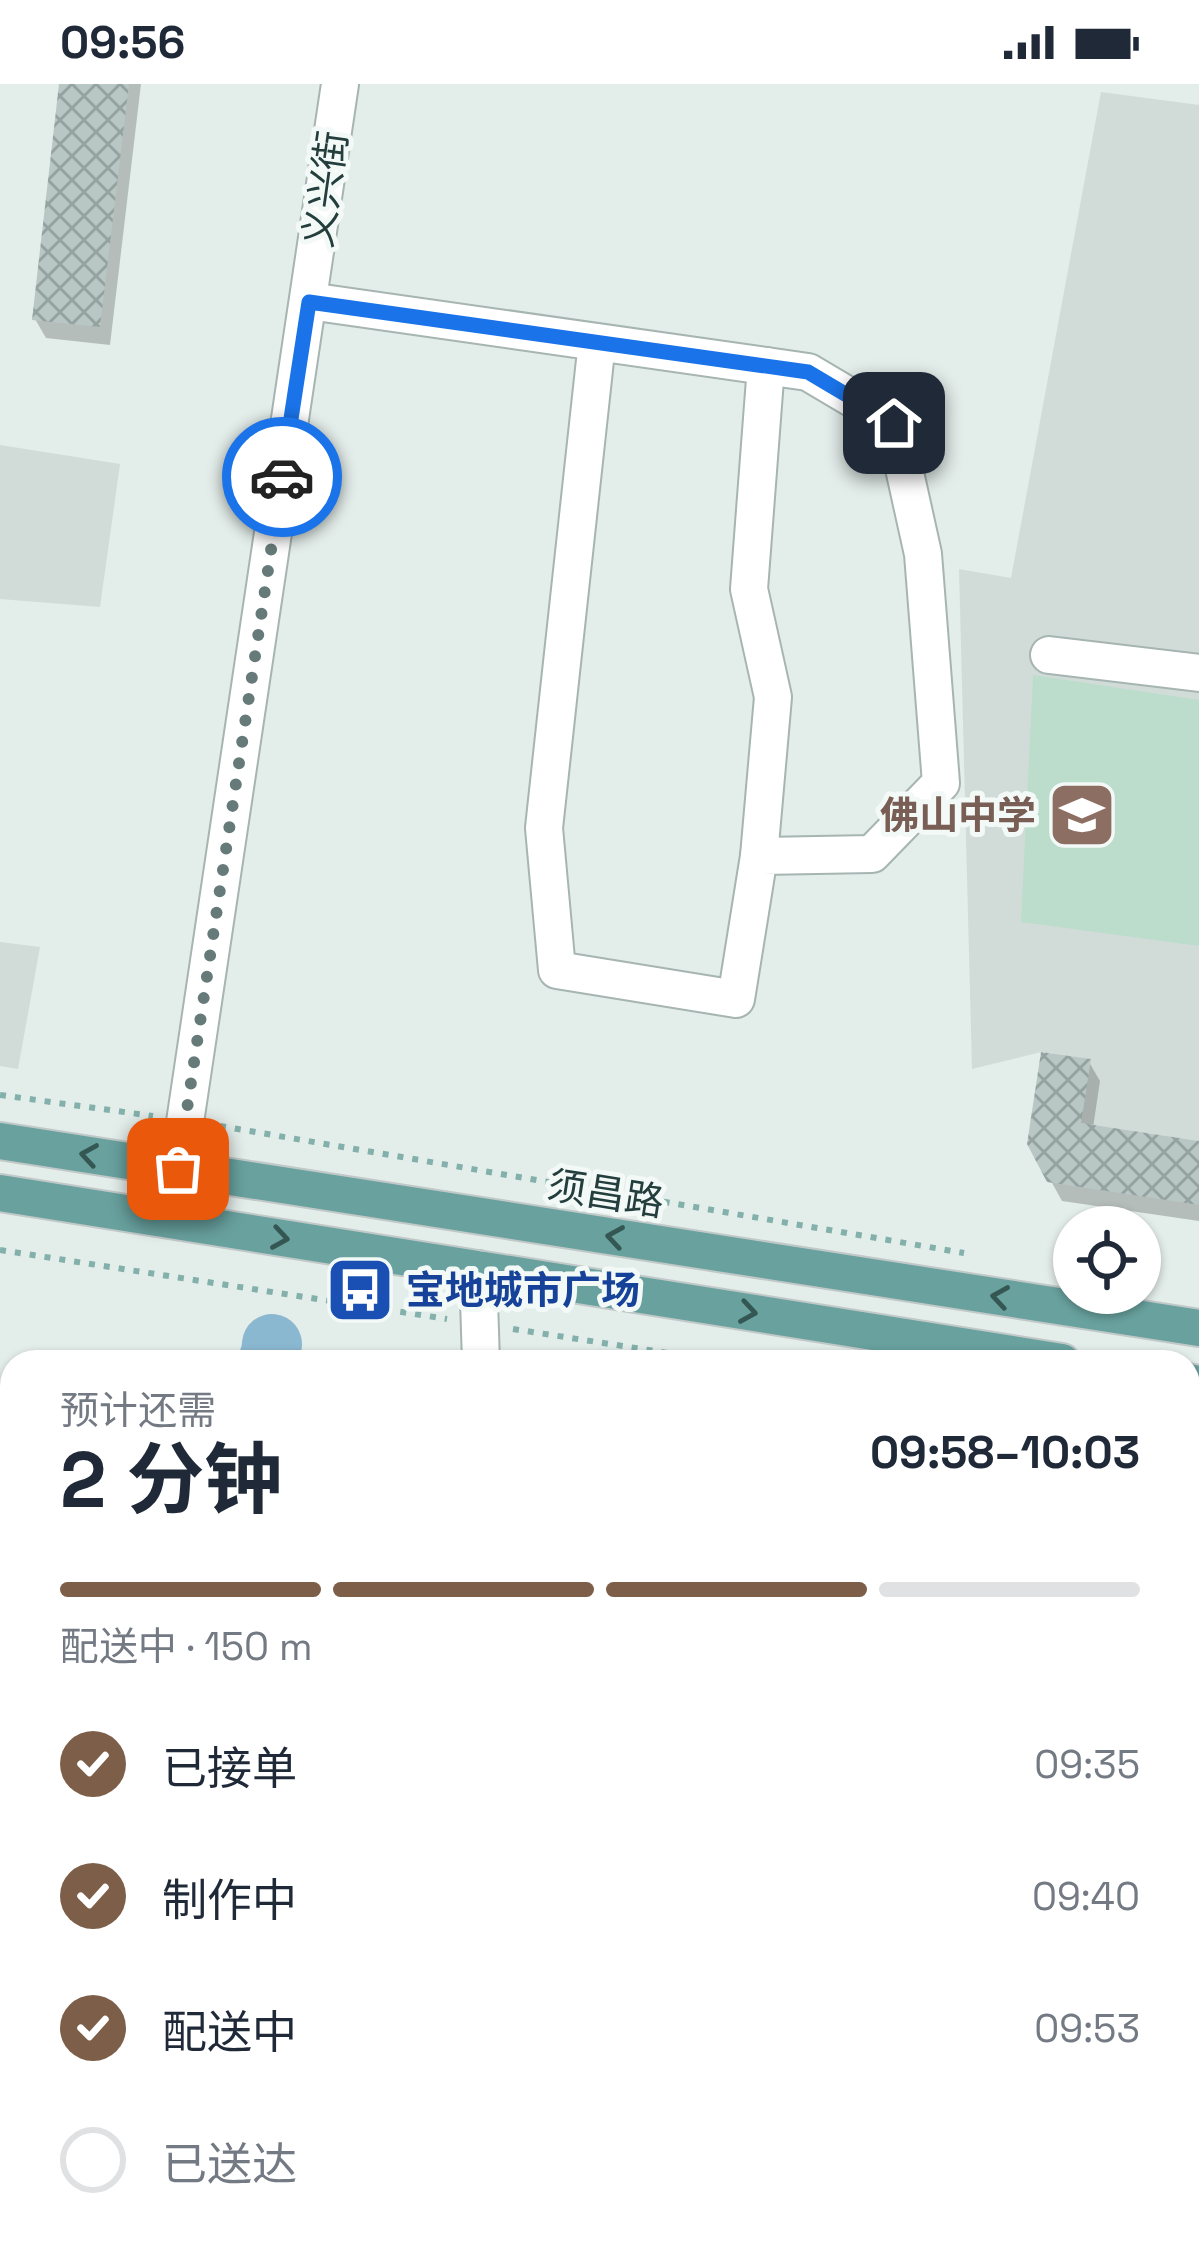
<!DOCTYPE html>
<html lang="zh">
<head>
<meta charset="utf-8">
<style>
  body { margin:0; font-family:"Space Grotesk","Noto Sans SC",sans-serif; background:#f6f6f7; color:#1f2937; height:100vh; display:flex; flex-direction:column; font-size:45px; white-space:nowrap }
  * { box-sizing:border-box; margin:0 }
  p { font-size:39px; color:#747a83 }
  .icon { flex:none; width:66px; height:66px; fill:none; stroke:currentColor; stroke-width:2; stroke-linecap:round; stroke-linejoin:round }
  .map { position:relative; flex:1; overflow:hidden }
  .sheet { position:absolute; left:0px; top:1266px; width:1200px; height:903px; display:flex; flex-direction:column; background:#fff; border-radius:36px 36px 0 0; box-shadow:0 3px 9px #0004 }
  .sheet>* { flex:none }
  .buttons { position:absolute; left:1053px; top:1122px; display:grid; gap:24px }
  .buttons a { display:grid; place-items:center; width:108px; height:108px; border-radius:50%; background:#fff; box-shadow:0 3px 9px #0004; font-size:60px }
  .pin { position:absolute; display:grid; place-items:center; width:102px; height:102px; color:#fff; margin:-51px; border-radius:24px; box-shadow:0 6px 18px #0006 }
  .courier { position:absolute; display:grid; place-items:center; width:120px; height:120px; margin:-60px; border:9px solid #1a73e8; border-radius:50%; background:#fff; color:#222; box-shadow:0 3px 15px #0007 }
  .headline em { font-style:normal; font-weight:700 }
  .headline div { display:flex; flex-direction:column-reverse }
  .headline { display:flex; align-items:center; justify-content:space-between; height:204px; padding:0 60px }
  h1 { font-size:78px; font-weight:700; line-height:90px }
  .bar { display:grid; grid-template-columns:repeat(4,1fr); gap:18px 12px; align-content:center; height:144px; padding:0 60px }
  .bar i { height:15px; border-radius:9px; background:#e0e1e3 }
  .bar .active { background:#7d5e48 }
  .bar p { grid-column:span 4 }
  ol { padding:0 60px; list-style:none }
  li { display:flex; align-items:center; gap:36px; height:132px }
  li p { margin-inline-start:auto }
  li .icon { padding:12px; border-radius:50%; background:#7d5e48; color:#fff; stroke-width:4 }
  li:last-child { color:#747a83 }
  li i { width:66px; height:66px; border:6px solid #e0e1e3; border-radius:50% }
  .status { display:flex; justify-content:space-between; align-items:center; height:84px; padding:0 60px; background:#fff; direction:ltr }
  .status svg { height:33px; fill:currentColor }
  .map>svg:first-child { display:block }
  .built { fill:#d1dcd9 }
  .pitch { fill:#bcddcc }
  .water { fill:url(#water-ripples) }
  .shadow { fill:#0003 }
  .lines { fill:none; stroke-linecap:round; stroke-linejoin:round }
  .river { stroke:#8bb8d1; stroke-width:60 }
  .building { fill:url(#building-cross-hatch) }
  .minor-casing { stroke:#a6b5b2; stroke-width:40 }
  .major-casing { stroke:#c1c9c8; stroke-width:40 }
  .path { stroke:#83b0ab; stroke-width:6; stroke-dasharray:6 9; stroke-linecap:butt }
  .minor { stroke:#fff; stroke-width:36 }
  .major { stroke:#68a19e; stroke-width:36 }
  .oneway { stroke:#345754 }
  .done { stroke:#667b79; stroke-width:12; stroke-dasharray:0 21.6 }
  .route { stroke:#1a73e8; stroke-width:15 }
  .labels { text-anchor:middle; stroke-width:10; stroke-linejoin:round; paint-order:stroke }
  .street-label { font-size:39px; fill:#233e3c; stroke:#f3f9f7 }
  .education-label { font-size:39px; font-weight:bold; fill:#785e54; stroke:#f3f9f7; text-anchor:end }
  .transit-label { font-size:39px; font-weight:bold; fill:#164399; stroke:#f3f9f7; text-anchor:start }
</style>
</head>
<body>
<div class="status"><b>09:56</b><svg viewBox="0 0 49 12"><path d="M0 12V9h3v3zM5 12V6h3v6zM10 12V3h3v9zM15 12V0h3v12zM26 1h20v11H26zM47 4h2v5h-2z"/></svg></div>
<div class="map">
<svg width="1199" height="2167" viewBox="0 0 1199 2167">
  <defs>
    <pattern id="water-ripples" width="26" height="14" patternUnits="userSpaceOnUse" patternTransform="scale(3)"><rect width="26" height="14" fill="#8bb8d1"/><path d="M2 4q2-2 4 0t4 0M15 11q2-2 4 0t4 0" fill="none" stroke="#7197ab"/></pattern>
    <pattern id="building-cross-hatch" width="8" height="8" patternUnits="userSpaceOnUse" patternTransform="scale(3)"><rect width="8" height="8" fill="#b8c7c4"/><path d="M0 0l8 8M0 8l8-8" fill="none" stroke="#95a3a0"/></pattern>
  </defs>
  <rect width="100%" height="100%" fill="#e3edea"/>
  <!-- built -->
  <g class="built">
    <polygon points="1101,8 1199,21 1199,1057 1081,1039 1090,975 1041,968 972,985 959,485 1011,494"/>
    <polygon points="0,361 120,380 100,523 0,515"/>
    <polygon points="0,858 40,863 18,985 0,982"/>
    <polygon points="104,2157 520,2157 519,2167 102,2167"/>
  </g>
  <!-- pitch -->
  <polygon class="pitch" points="1033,591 1199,616 1199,862 1021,838"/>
  <!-- water -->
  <g class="water">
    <polygon points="241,1263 300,1270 298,1278 238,1278"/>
    <polygon points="244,2157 316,2157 315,2167 243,2167"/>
  </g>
  <!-- shadow -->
  <g class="shadow">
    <polygon points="62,0 141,0 110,261 46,254 35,235"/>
    <polygon points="1089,978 1100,997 1093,1044 1199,1060 1199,1137 1062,1117 1030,1059"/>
  </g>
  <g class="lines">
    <!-- river -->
    <polyline class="river" points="270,1278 272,1260"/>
  </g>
  <!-- building -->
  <g class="building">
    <polygon points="59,0 129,0 100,243 32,236"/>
    <polygon points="1041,968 1091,975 1081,1039 1199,1057 1199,1121 1047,1098 1027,1060"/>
  </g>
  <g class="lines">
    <defs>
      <g id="minor">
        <polyline points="309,217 808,288 894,339 923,470 941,699 872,770 759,772 736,915 557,886 544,744 597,258"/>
        <polyline points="1049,571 1199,589"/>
        <polyline points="759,772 773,613 749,505 766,282"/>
        <polyline points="165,1135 178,1085 340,0"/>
        <polyline points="478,1185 481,1278"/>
        <polyline points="0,1653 12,1765"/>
        <polyline points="0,1903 12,1904"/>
        <polyline points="76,2167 77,2157"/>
        <polyline points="558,2167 559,2157"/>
      </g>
      <g id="major">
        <polyline points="0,1057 1199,1244"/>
        <polyline points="0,1109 1062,1278"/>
        <polyline points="1188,1298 1199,1300"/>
        <polyline points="1188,2082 1199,1995"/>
        <polyline points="1177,2167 1178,2157"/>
      </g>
    </defs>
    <!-- minor casing -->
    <use href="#minor" class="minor-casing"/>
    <!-- major casing -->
    <use href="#major" class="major-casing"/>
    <!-- path -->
    <g class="path">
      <polyline points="0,1011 153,1032"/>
      <polyline points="220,1042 964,1169"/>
      <polyline points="0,1166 447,1235"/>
      <polyline points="513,1245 726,1278"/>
      <polyline points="1188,1349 1199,1351"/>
    </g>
    <!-- minor -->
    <use href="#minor" class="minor"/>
    <!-- major -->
    <use href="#major" class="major"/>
  </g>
  <!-- one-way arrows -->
  <defs><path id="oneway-chevron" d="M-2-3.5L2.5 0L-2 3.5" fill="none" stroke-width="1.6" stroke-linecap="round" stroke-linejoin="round" transform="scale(3)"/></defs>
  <g class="oneway">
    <use href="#oneway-chevron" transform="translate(89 1071) rotate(-171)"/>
    <use href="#oneway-chevron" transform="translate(615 1153) rotate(-171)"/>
    <use href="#oneway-chevron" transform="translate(280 1154) rotate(9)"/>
    <use href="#oneway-chevron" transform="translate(1000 1213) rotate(-171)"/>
    <use href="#oneway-chevron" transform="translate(748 1228) rotate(9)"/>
  </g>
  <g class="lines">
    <!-- done -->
    <polyline class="done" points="178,1085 282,393"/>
    <!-- route -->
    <polyline class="route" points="282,393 309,218 808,288 894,339"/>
  </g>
  <!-- icons -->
  <defs>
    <symbol id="school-square" viewBox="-11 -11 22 22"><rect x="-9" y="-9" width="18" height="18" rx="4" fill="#8d6e63" stroke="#f3f9f7"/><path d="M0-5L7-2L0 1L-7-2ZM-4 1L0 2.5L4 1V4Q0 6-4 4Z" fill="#fff"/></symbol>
    <symbol id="bus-square" viewBox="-11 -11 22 22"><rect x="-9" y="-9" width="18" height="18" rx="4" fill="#1a4fb4" stroke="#f3f9f7"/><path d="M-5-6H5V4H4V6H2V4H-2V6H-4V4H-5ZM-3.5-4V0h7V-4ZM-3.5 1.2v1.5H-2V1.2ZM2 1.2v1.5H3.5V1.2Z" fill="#fff"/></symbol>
  </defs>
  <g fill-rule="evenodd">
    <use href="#school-square" x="1044" y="693" width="76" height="76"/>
    <use href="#bus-square" x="322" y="1168" width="76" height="76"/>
  </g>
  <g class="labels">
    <!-- street labels -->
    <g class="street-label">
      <text transform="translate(325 105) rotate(-82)" y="14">义兴街</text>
      <text transform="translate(606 1109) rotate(9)" y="14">须昌路</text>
    </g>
    <!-- education labels -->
    <g class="education-label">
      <text x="1036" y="745">佛山中学</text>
    </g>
    <!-- transit labels -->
    <g class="transit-label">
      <text x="406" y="1220">宝地城市广场</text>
    </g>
  </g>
</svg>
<div class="buttons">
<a><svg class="icon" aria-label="locate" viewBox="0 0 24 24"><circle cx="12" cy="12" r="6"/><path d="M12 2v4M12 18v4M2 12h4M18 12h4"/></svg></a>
</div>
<div class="pin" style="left:178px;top:1085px;background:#ea580c"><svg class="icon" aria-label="bag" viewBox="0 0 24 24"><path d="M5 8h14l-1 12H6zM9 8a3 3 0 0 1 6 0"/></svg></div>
<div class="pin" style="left:894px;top:339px;background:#1f2937"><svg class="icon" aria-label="home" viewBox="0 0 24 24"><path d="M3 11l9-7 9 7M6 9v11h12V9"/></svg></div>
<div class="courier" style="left:282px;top:393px"><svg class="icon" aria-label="car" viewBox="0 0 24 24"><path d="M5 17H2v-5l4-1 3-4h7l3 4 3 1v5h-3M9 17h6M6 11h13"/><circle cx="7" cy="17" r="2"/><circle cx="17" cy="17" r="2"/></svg></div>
<section class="sheet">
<div class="headline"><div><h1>2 分钟</h1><p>预计还需</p></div><em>09:58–10:03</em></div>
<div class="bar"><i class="active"></i><i class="active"></i><i class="active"></i><i></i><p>配送中 · 150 m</p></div>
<ol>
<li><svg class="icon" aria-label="check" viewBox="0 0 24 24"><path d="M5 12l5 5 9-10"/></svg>已接单<p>09:35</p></li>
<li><svg class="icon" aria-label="check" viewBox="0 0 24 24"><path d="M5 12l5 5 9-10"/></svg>制作中<p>09:40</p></li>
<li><svg class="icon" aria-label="check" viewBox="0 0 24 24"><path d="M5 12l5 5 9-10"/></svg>配送中<p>09:53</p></li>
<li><i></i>已送达</li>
</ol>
</section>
</div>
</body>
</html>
